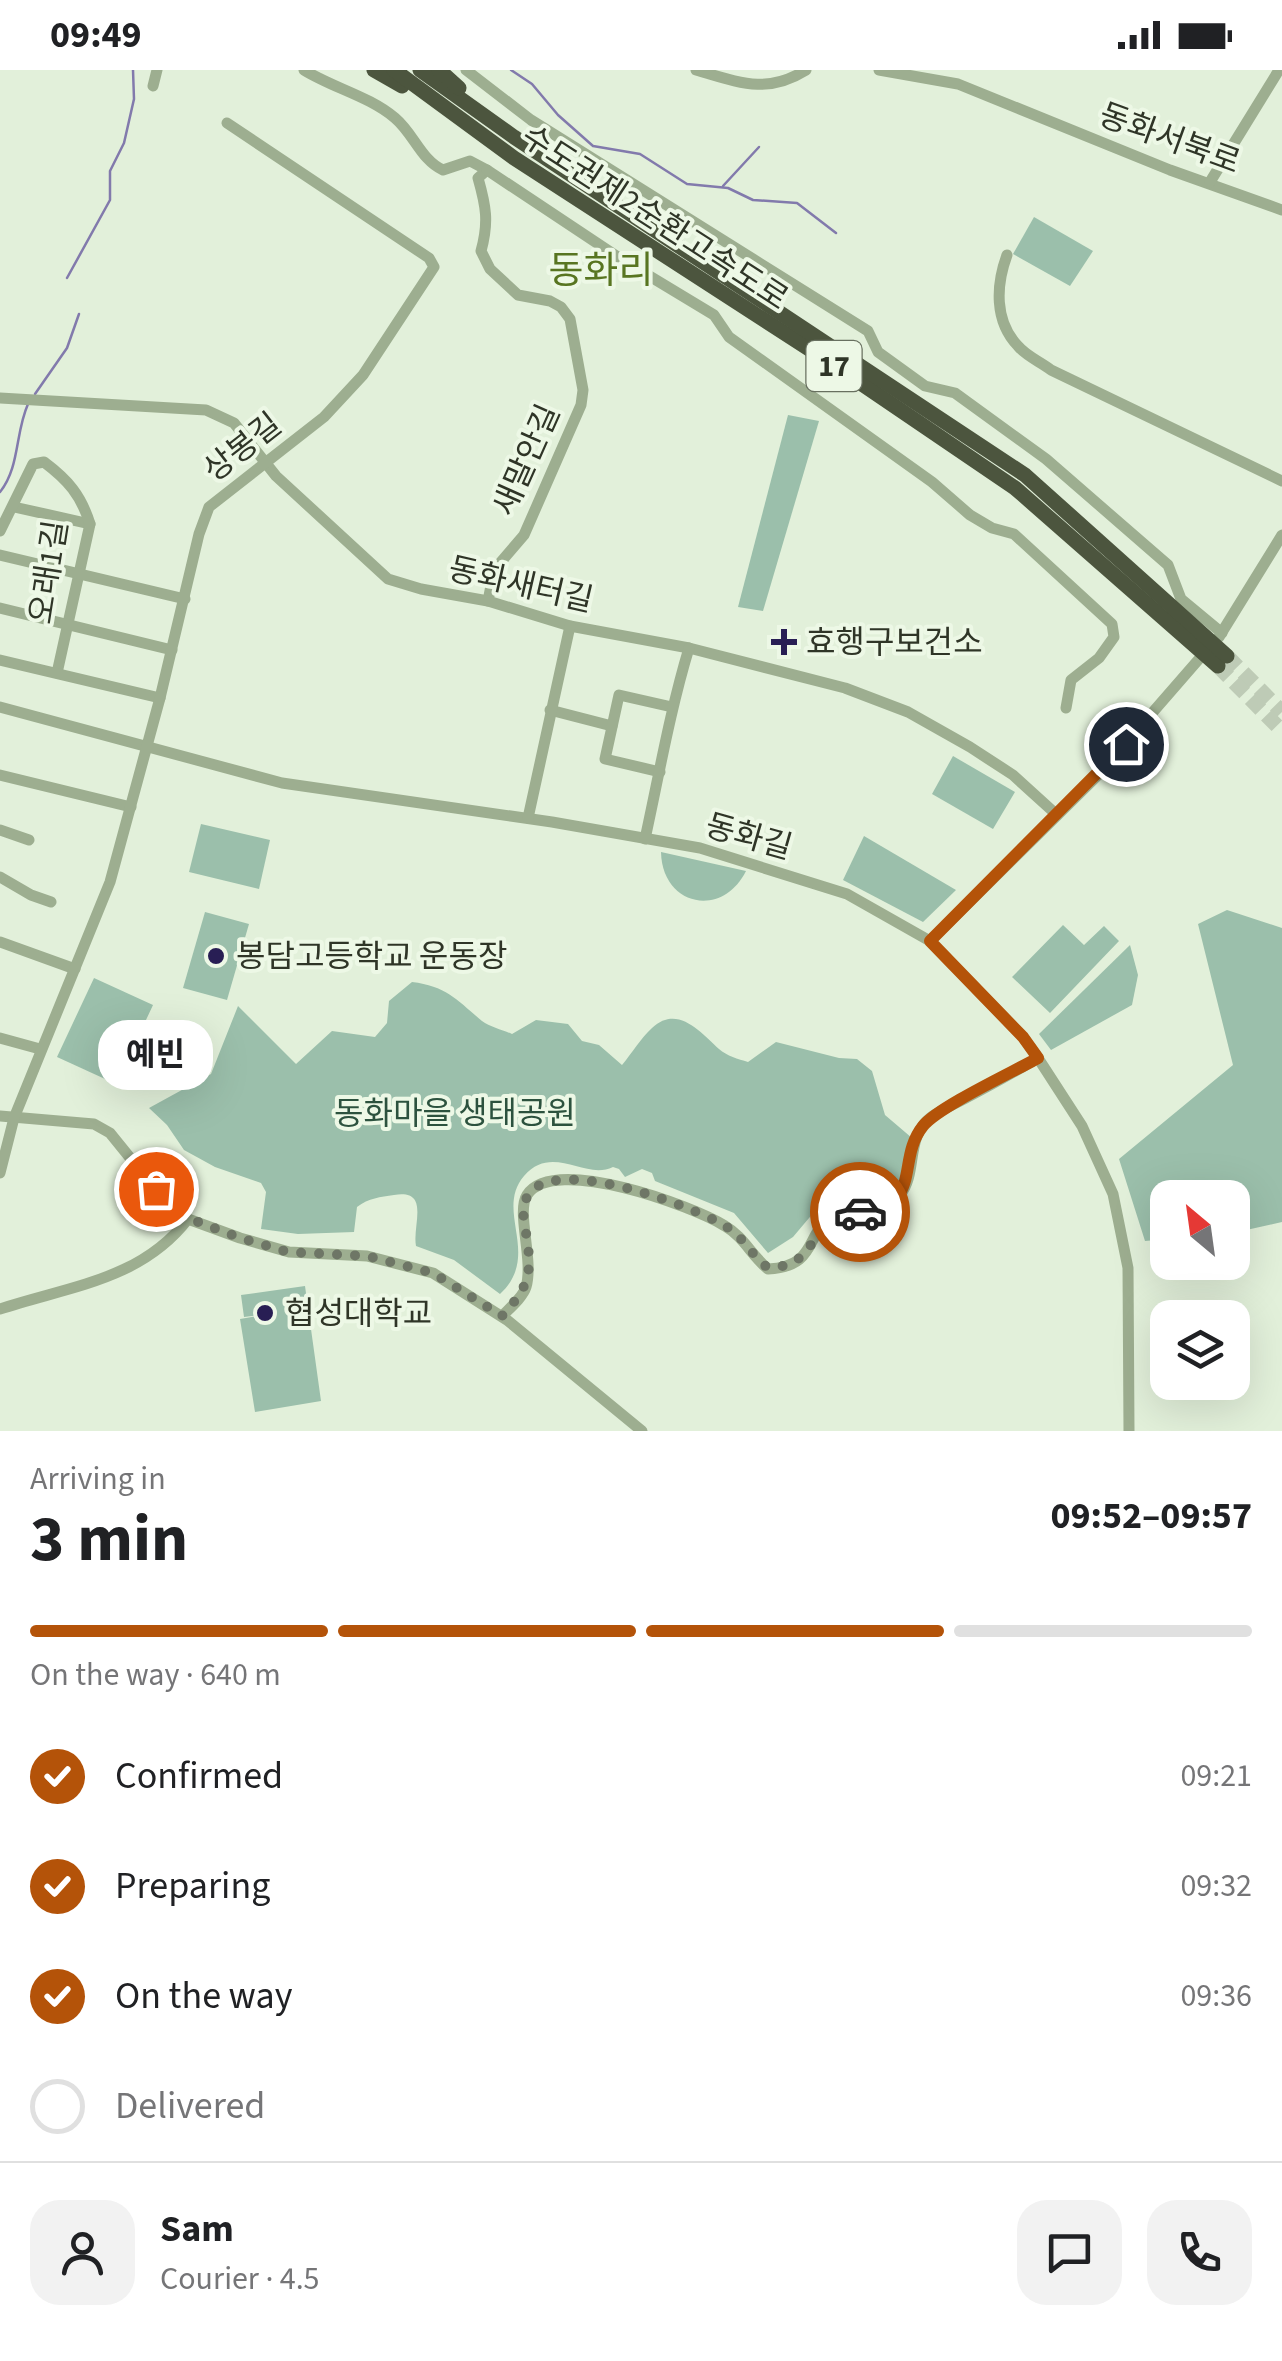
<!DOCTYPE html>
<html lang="en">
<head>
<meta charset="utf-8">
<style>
  body { margin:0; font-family:"Source Sans 3","Noto Sans KR",sans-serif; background:#f2f2f2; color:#202124; height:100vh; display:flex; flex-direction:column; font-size:38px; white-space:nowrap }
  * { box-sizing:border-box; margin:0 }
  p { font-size:32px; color:#757577 }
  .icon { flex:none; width:55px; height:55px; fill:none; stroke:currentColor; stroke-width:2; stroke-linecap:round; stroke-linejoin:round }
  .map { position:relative; height:1361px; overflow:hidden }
  .details { display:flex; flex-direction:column; background:#fff; flex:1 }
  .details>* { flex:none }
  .needle { width:65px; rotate:331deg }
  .tools { position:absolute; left:1150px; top:1110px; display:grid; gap:20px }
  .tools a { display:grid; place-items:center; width:100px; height:100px; border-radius:20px; background:#fff; box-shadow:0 10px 40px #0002; font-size:50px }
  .pin { position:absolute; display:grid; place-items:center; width:85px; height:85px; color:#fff; margin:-42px; border:5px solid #fff; border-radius:50%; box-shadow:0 2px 10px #0007 }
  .courier { position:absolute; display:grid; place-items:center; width:100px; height:100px; margin:-50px; border:8px solid #b45309; border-radius:50%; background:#fff; color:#222; box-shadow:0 2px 12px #0007 }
  .bubble { position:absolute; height:70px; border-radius:30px; background:#fff; box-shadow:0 10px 40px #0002; font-size:32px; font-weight:700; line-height:70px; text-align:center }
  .headline em { font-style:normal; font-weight:700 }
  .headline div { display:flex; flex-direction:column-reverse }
  .headline { display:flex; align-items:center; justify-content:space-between; height:170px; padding:0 30px }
  h1 { font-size:65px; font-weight:700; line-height:75px }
  .bar { display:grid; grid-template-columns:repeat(4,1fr); gap:15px 10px; align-content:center; height:120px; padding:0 30px }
  .bar i { height:12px; border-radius:8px; background:#e0e0e0 }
  .bar .on { background:#b45309 }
  .bar p { grid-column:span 4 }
  .line { display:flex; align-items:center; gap:25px; padding:0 30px; border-top:2px solid #e0e0e0 }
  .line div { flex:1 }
  .round { display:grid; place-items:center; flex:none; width:105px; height:105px; border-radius:30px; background:#f2f2f2 }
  ol { padding:0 30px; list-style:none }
  li { display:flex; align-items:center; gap:30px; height:110px }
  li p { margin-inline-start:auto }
  li .icon { padding:10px; border-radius:50%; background:#b45309; color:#fff; stroke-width:4 }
  li:last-child { color:#757577 }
  li i { width:55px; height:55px; border:5px solid #e0e0e0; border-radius:50% }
  .status { display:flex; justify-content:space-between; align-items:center; height:70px; padding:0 50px; background:#fff; direction:ltr }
  .status svg { height:28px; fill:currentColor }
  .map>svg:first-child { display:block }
  .green { fill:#9bbfab }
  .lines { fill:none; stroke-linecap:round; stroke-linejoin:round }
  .stream { stroke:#827aac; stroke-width:2.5 }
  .highway-tunnel { stroke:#becbb6; stroke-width:15; stroke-dasharray:15 8; stroke-linecap:butt }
  .minor { stroke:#9dae90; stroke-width:11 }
  .highway { stroke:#4c553e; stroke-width:15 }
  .done { stroke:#6e7666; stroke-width:10; stroke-dasharray:0 18 }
  .route { stroke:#b45309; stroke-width:12 }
  .poi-dot { fill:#281e54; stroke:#edf8e6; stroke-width:4 }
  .labels { text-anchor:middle; stroke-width:8; stroke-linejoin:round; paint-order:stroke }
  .shield { fill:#edf8e6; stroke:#687060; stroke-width:2.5 }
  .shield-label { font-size:30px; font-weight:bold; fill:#2f3527 }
  .street-label { font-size:32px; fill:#2f3527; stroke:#edf8e6 }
  .poi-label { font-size:32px; fill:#2f3527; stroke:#edf8e6; text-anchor:start }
  .park-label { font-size:32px; fill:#2c523e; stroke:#edf8e6 }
  .quarter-label { font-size:38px; fill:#587521; stroke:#edf8e6 }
</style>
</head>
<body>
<div class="status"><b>09:49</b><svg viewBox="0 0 49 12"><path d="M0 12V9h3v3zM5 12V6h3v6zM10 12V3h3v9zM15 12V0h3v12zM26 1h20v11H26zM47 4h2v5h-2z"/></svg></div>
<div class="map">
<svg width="1282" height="1361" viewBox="0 0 1282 1361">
  <rect width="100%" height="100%" fill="#e2f0da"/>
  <!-- green -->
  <g class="green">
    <polygon points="1034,147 1093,181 1070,216 1013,184"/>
    <polygon points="788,345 819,351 763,541 738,537"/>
    <polygon points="953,686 1015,722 993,759 932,724"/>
    <polygon points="201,754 270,770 259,819 189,802"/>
    <polygon points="864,766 956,820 923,852 843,810"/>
    <path d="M661,782L746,801C722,849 662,836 661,782Z"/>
    <polygon points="1227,840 1282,858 1282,1152 1233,1163 1232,1128 1168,1128 1167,1169 1145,1171 1119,1089 1233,995 1198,854"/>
    <polygon points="205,842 249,854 227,930 183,918"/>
    <polygon points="1063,855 1084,875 1104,856 1119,871 1050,943 1012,907"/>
    <polygon points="1130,875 1138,905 1132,935 1051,980 1039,964"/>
    <polygon points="94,908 153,935 116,1014 57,987"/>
    <path d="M412,912C447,916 458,931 482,951C490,957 503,960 512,964L536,950L568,954L582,971L599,975L622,995C632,983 641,968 652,958C678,934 701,963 719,979C727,986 738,989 748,992L776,972L839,988L857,989L872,1001L885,1045L912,1068C906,1093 904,1113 883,1130L835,1129L820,1135L793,1167L768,1183L734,1143L655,1111L652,1103L642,1099L625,1107L619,1099L613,1097C585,1111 553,1073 524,1106C494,1141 542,1185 500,1224L454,1190L416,1176C412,1155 431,1119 394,1125C380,1127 369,1128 357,1137L354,1162L298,1164L261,1159L266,1122L261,1113L215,1097L184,1080L167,1055L149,1038L211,1004L238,936L296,994L332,961L375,967L387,953L389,931Z"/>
    <polygon points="305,1216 321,1331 255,1342 240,1249 269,1244 244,1247 241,1225"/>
  </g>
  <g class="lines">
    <!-- stream -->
    <g class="stream">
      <polyline points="511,0 532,14 558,45 593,76 640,84 687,114 728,118 753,130 797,133 836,163"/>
      <polyline points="723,116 759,77"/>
      <polyline points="67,208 110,130 110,101 124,73 134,29 133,0"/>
      <polyline points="35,324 67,278 79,244"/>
      <path d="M0,422C20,397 15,363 28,334"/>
    </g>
    <!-- highway-tunnel -->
    <g class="highway-tunnel">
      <polyline points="1227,586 1282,642"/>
      <polyline points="1218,596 1282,661"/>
    </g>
    <!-- minor -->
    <g class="minor">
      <path d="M304,0C333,18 369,26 395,48C414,64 421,90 443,100L470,91L487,100L478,108C486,136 489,152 481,181L490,199L518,225L550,231L561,237L570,249L583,320L581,335L524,465L494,500L488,531"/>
      <polyline points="466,0 531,50 868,261 878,282 925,316 955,323 1046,389 1168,495 1181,529 1222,563"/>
      <path d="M696,0C738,12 766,25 806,0"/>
      <polyline points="879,0 958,14 1170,100 1282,140"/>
      <polyline points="153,16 157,0"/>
      <polyline points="487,100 618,187 714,245 729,267 932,412 970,445 992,458 1014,464 1112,554 1114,567 1099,588 1071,610 1066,638"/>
      <polyline points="1210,112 1279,0"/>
      <path d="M1007,185C996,215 994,251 1018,276C1026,286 1041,292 1051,300L1282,411"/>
      <polyline points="0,328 206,340 234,353 276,406 388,509 421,519 488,531 570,556 689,578 845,618 908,642 970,677 1013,705 1057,745"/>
      <polyline points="14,437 90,454"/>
      <path d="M0,461L33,394L44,392C68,410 81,425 90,454L57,603"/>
      <polyline points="0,485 185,529"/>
      <polyline points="0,538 172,580"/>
      <polyline points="1219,567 1282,465"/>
      <polyline points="0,590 160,628"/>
      <polyline points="0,637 282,713 552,752 700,778 847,824 930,871 1023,967 1038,988 1082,1056 1113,1124 1128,1198 1129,1361"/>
      <polyline points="550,640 612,656"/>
      <polyline points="660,702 605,689 619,625 672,637"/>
      <polyline points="0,705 131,737"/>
      <polyline points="528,748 570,556"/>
      <polyline points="0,760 29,770"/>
      <path d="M645,769C659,705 670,641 689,578"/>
      <polyline points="0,807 31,825 51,832"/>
      <polyline points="930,871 1099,704 1206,581"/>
      <polyline points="0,872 75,899"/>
      <polyline points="0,968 40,979"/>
      <polyline points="0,1046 94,1054 110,1063 161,1126 188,1149 240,1168 289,1182 367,1186 433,1203 507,1250 642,1361"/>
      <polyline points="0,1103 14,1048 110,812 160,628 199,464 209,437 324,347 363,305 434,197 429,188 227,53"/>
      <path d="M0,1239C70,1216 141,1210 188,1149"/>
      <path d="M502,1246C510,1238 523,1227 526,1217C534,1190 516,1142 527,1125C553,1084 693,1136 725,1156C744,1167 751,1185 768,1199C821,1196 803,1160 836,1145C858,1134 879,1150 900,1125C918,1103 905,1068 930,1048C940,1040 953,1035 964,1029C989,1016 1014,1002 1038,988"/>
    </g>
    <!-- highway -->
    <g class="highway">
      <polyline points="374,0 402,16"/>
      <polyline points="394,0 514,88 840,299 1015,418 1218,596"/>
      <polyline points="420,0 514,67 1025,405 1227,586"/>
      <polyline points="439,0 459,18"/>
    </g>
  </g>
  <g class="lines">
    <!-- done -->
    <path class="done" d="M156,1119L188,1148L240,1168L288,1182L367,1186L433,1203L502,1246C529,1216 533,1204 526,1163C524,1153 522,1142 525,1132C541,1078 693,1136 725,1156C744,1167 751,1185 768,1198C826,1196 803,1142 860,1142"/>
    <!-- route -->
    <path class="route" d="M860,1142C925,1135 895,1091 923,1056C938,1037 1013,1002 1038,988L1023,967L930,871L1126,674"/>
  </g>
  <!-- markers -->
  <g class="poi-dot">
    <path d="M779 557h10v10h10v10h-10v10h-10v-10h-10v-10h10z"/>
    <circle cx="216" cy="886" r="10"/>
    <circle cx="265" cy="1243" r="10"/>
  </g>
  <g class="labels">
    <!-- shield labels -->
    <rect class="shield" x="806.5" y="271" width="55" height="50" rx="8"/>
    <g class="shield-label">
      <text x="834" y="306">17</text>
    </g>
    <!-- street labels -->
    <g class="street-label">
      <text transform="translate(1170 68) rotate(20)" y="11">동화서북로</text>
      <text transform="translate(655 147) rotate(33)" y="11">수도권제2순환고속도로</text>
      <text transform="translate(242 377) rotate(-38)" y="11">상봉길</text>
      <text transform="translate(526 390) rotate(-66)" y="11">새말안길</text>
      <text transform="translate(48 502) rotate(-81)" y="11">오래1길</text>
      <text transform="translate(521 514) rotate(13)" y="11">동화새터길</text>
      <text transform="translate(749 766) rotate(16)" y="11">동화길</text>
    </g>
    <!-- poi labels -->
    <g class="poi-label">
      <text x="806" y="583">효행구보건소</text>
      <text x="236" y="897">봉담고등학교 운동장</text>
      <text x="285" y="1254">협성대학교</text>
    </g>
    <!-- park labels -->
    <g class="park-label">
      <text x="455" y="1054">동화마을 생태공원</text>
    </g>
    <!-- quarter labels -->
    <g class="quarter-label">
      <text x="601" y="213">동화리</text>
    </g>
  </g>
</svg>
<div class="tools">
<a><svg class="needle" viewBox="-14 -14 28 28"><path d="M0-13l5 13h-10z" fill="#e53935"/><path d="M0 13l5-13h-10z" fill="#757577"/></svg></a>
<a><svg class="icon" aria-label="layers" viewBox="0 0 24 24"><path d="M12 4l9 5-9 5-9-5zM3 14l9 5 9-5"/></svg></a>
</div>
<div class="pin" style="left:156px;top:1119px;background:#ea580c"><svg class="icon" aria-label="bag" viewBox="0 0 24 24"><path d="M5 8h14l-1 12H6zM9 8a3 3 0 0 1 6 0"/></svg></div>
<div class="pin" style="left:1126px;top:674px;background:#1f2937"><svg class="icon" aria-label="home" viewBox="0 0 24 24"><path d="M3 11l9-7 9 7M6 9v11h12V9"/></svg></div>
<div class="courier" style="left:860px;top:1142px"><svg class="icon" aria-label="car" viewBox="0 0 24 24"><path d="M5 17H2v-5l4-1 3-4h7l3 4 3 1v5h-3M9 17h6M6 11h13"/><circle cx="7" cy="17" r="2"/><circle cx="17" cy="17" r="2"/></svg></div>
<div class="bubble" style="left:98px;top:950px;width:115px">예빈</div>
</div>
<section class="details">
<div class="headline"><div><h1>3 min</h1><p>Arriving in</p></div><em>09:52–09:57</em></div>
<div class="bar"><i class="on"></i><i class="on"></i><i class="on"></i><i></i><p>On the way · 640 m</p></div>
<ol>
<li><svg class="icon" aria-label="check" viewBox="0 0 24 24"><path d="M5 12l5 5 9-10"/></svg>Confirmed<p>09:21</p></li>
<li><svg class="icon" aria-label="check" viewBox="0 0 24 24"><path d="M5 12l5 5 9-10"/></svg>Preparing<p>09:32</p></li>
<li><svg class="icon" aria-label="check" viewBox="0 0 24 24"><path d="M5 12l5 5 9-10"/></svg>On the way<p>09:36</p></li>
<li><i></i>Delivered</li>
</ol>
<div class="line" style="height:180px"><a class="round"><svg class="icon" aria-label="person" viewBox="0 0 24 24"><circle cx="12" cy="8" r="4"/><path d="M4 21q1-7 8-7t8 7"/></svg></a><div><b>Sam</b><p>Courier · 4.5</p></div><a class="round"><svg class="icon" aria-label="chat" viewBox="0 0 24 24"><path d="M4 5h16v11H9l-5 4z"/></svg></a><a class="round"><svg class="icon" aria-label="phone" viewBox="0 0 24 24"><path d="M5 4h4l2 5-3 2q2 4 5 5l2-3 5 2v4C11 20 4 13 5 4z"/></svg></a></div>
</section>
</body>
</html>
